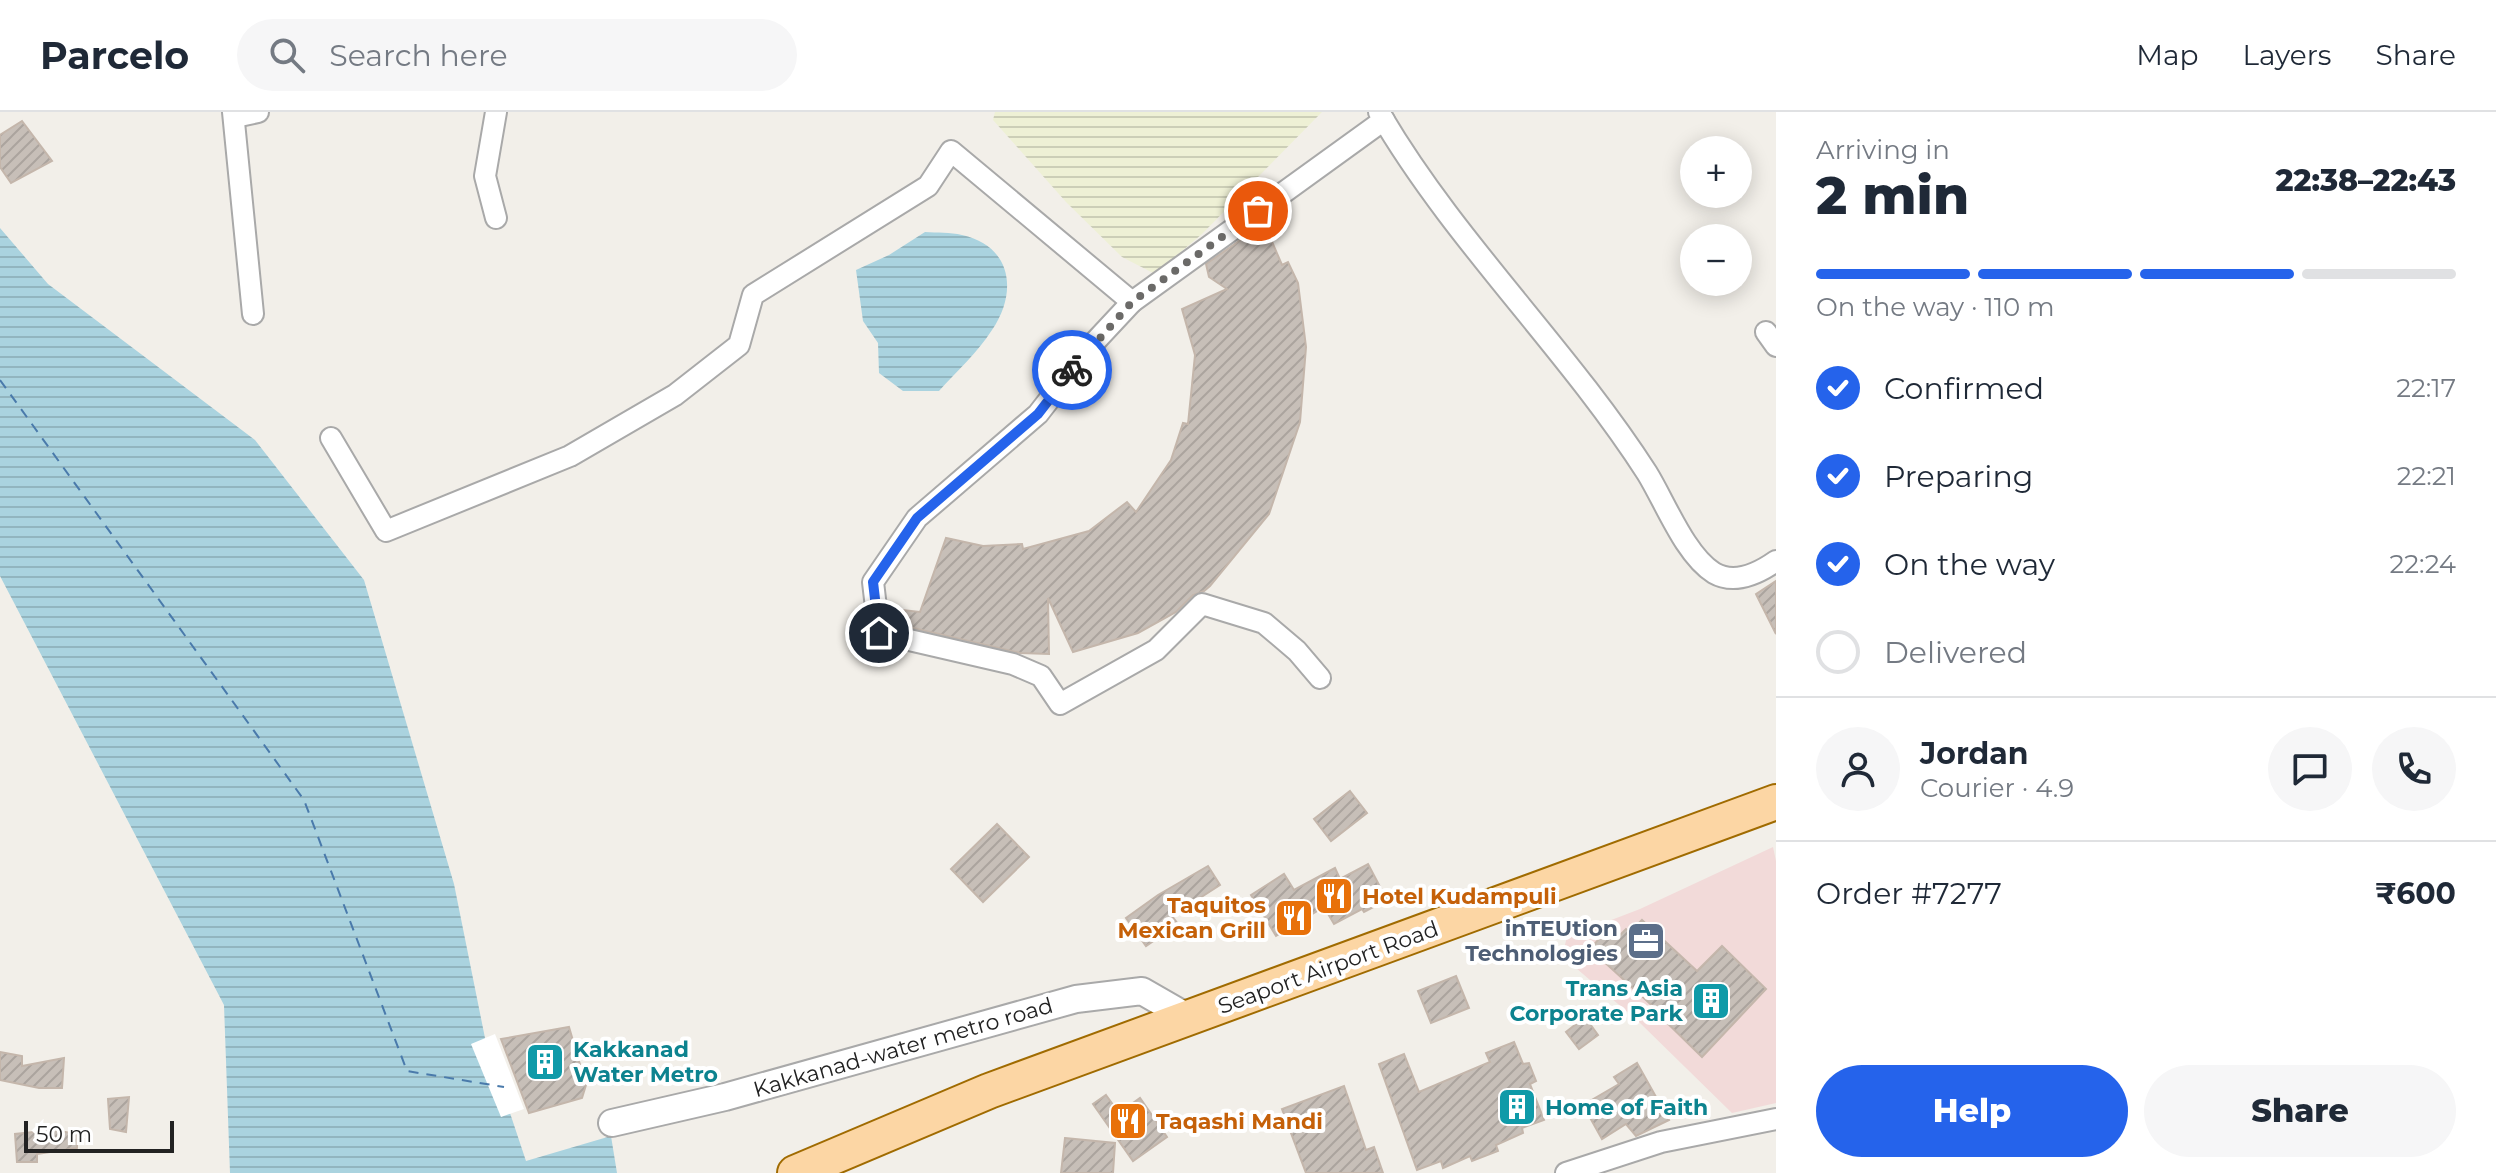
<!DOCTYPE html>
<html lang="en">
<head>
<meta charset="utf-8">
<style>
  body { margin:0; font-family:Montserrat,sans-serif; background:#f6f6f7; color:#1f2937; height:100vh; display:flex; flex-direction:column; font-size:30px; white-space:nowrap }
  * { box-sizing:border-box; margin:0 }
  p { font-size:26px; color:#747a83 }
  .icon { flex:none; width:44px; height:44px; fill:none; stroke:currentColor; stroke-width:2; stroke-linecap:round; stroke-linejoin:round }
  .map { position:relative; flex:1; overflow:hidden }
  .side { display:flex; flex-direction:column; background:#fff; width:720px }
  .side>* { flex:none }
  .fabs { position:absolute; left:1680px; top:24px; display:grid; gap:16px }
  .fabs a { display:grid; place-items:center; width:72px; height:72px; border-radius:50%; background:#fff; box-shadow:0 4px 20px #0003; font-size:40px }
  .scale { position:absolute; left:24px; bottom:20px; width:150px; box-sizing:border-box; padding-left:8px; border:4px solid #222; border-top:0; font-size:22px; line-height:28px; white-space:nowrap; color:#222; -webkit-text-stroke:6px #fff; paint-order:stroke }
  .pin { position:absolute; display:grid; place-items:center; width:68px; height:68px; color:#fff; margin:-34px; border:4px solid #fff; border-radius:50%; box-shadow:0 2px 8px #0007 }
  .courier { position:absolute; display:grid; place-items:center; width:80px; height:80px; margin:-40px; border:6px solid #2563eb; border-radius:50%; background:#fff; color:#222; box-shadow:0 2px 10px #0007 }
  .headline em { font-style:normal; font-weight:800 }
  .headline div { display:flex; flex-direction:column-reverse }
  .headline { display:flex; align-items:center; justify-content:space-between; height:136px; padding:0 40px }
  h1 { font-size:52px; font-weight:800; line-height:60px }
  .bar { display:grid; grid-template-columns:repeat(4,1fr); gap:12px 8px; align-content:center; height:96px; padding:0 40px }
  .bar i { height:10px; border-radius:6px; background:#e0e1e3 }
  .bar .active { background:#2563eb }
  .bar p { grid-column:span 4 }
  .line { display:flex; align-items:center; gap:20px; padding:0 40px; border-top:2px solid #e0e1e3 }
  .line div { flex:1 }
  .round { display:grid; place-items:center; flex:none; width:84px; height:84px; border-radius:42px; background:#f6f6f7 }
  ol { padding:0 40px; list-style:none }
  li { display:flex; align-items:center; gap:24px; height:88px }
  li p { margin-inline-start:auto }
  li .icon { padding:8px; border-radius:50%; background:#2563eb; color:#fff; stroke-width:4 }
  li:last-child { color:#747a83 }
  li i { width:44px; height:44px; border:4px solid #e0e1e3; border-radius:50% }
  .button { display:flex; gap:16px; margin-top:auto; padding:16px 40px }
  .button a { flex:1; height:92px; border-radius:48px; background:#2563eb; color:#fff; font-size:32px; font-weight:800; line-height:92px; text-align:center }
  .button a+a { background:#f6f6f7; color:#1f2937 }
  header { display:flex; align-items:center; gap:48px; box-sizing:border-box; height:112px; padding:0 40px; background:#fff; border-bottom:2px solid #e0e1e3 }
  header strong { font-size:38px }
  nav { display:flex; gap:44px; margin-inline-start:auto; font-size:28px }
  .search { width:560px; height:72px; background:#f6f6f7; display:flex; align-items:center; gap:20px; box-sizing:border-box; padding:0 28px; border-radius:44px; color:#747a83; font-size:30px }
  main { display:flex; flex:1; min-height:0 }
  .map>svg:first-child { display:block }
  .commercial { fill:#f2dad9 }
  .farmland { fill:url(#farmland-rules) }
  .water { fill:url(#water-rules) }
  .pier { fill:#fff }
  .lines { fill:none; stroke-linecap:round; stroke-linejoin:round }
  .ferry { stroke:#4a7aab; stroke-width:2; stroke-dasharray:10 8; stroke-linecap:butt }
  .building { fill:url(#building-hatch); stroke:#c4b6ab; stroke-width:2 }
  .minor-casing { stroke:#a9a9a9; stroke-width:24 }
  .tertiary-casing { stroke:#a9a9a9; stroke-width:30 }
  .primary-casing { stroke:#a06b00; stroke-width:38 }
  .minor { stroke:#fff; stroke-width:20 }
  .tertiary { stroke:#fff; stroke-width:26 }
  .primary { stroke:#fcd6a4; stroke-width:34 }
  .done { stroke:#6b6a68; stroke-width:8; stroke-dasharray:0 14.4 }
  .route { stroke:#2563eb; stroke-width:10 }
  .labels { text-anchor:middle; stroke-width:8; stroke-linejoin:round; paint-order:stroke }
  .food-label { font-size:22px; font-weight:bold; fill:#c56008; stroke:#fff; text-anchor:start }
  .service-label { font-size:22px; font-weight:bold; fill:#4e5e75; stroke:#fff; text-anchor:end }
  .street-label { font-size:22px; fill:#222; stroke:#fff }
  .culture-label { font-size:22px; font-weight:bold; fill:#0d838f; stroke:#fff; text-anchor:start }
</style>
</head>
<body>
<header>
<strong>Parcelo</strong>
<div class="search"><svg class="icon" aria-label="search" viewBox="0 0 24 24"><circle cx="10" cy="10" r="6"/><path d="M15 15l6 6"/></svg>Search here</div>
<nav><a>Map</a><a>Layers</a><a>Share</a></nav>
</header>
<main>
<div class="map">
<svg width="1776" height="1061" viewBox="0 0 1776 1061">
  <defs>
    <pattern id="farmland-rules" width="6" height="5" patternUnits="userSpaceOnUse" patternTransform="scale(2)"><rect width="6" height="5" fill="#eef0d5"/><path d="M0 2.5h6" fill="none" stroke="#ccceb7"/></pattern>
    <pattern id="water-rules" width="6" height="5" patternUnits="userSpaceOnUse" patternTransform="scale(2)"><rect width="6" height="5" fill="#aad3df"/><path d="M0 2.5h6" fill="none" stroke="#92b5bf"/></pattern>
    <pattern id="building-hatch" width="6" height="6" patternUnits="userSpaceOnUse" patternTransform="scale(2)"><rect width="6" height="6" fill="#c7bfb8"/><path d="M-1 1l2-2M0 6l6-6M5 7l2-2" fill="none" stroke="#aba49e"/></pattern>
  </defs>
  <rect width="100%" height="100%" fill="#f2efe9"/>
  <!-- commercial -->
  <polygon class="commercial" points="1773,735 1776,749 1776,991 1732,1001 1639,910 1562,844 1567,825 1640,797"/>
  <!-- farmland -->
  <polygon class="farmland" points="995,0 1322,0 1202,122 1155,162 1122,145 1066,90 993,8"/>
  <!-- water -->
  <g class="water">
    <polygon points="0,116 48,172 255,328 364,468 454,772 485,926 526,1049 611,1024 617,1061 230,1061 224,893 0,464"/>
    <path d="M925,120C937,121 950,120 962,123C1012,134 1018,180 992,218C977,241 957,259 939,279H903L879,261L878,231L863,209L856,158L889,143Z"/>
  </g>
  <!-- pier -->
  <polygon class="pier" points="495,922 524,997 501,1005 471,932"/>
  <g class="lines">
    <!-- ferry -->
    <polyline class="ferry" points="0,268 304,688 407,959 504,975"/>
  </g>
  <!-- building -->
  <g class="building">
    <polygon points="22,9 52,49 11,71 0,55 0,23"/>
    <polygon points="1255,118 1270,125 1282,153 1288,150 1298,171 1306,235 1300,310 1269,402 1210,474 1204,479 1193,483 1176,500 1138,521 1073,540 1048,486 1049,542 1020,541 900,513 903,498 920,500 946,426 983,434 1022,432 1023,437 1089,419 1127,390 1136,400 1171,348 1183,311 1188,312 1195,243 1182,197 1227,177 1209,165 1206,152"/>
    <polygon points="1776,469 1776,522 1756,482"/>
    <polygon points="1350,679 1367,701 1331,729 1314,707"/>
    <polygon points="997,712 1029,745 983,790 951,757"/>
    <polygon points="1368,752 1387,788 1364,800 1362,797 1334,812 1324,795 1276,824 1251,783 1284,762 1294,778 1335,756 1340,767"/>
    <polygon points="1208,754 1220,773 1172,804 1178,812 1146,834 1126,806 1158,783"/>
    <polygon points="1642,808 1697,859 1722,834 1766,877 1702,945 1657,901 1658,899 1590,837 1609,816 1618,825 1626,817 1630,820"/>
    <polygon points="1456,864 1469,896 1431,911 1418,879"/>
    <polygon points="1585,905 1598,923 1579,937 1566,920"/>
    <polygon points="569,915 586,973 582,986 529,1001 501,927"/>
    <polygon points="1514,930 1523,952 1529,951 1536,969 1530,972 1544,1008 1522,1016 1523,1021 1496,1033 1498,1039 1472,1049 1470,1044 1443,1056 1441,1049 1417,1058 1379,952 1404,942 1419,980 1490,950 1486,941"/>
    <polygon points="0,940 22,944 22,954 64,946 62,976 39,976 0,968"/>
    <polygon points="1637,951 1669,1008 1636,1024 1626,1012 1602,1027 1583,993 1619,972 1614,965"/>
    <polygon points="1344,974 1366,1038 1374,1035 1383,1061 1306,1061 1282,997"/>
    <polygon points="1106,983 1119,1001 1140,986 1167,1025 1133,1049 1093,992"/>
    <polygon points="129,985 126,1020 110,1017 108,987"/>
    <polygon points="54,1018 77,1022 77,1036 37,1042 37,1050 17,1050 15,1022"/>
    <polygon points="1065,1026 1115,1031 1113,1061 1061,1061"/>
  </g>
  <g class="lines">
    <defs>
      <g id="minor">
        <polyline points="233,0 253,202"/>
        <polyline points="496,0 485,64 496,106"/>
        <path d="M1379,0C1454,129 1566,235 1647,361C1665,390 1685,443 1714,461C1735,473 1759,461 1776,449"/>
        <polyline points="235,5 258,0"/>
        <polyline points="1766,220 1776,234"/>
        <polyline points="331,326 386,419 570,344 675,283 739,233 753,183 928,74 951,39 1132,190"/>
        <polyline points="1320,566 1297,539 1264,511 1202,492 1156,538 1060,592 1041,564 1013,552 879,521 873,470 917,406 1038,302 1090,235 1132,190 1384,8"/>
        <polyline points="1566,1061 1661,1030 1776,1007"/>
      </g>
      <polyline id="tertiary" points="612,1011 725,985 1076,887 1142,879 1189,906"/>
      <polyline id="primary" points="795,1061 989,979 1776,690"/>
    </defs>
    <!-- minor casing -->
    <use href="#minor" class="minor-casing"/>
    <!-- tertiary casing -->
    <use href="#tertiary" class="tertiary-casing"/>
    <!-- primary casing -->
    <use href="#primary" class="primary-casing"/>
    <!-- minor -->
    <use href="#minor" class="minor"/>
    <!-- tertiary -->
    <use href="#tertiary" class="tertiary"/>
    <!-- primary -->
    <use href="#primary" class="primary"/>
  </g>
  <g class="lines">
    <!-- done -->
    <polyline class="done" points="1072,258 1132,190 1258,99"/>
    <!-- route -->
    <polyline class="route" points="879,521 873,470 917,406 1038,302 1072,258"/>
  </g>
  <!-- icons -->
  <defs>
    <symbol id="restaurant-square" viewBox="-11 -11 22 22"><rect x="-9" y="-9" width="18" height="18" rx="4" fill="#e8710a" stroke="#fff"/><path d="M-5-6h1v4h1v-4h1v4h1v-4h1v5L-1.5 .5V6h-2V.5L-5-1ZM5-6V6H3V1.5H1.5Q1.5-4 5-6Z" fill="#fff"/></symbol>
    <symbol id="office-square" viewBox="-11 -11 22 22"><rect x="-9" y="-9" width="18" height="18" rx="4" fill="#5c6f8a" stroke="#fff"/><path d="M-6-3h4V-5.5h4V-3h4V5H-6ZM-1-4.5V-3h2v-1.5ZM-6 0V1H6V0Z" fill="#fff"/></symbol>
    <symbol id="building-square" viewBox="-11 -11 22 22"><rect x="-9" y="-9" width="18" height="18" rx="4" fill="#0f9aa8" stroke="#fff"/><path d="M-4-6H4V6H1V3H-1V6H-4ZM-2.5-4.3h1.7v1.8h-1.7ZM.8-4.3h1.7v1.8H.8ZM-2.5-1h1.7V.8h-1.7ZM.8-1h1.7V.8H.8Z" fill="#fff"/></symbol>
  </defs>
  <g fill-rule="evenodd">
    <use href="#restaurant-square" x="1312" y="762" width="44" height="44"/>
    <use href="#restaurant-square" x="1272" y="784" width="44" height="44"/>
    <use href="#office-square" x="1624" y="807" width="44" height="44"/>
    <use href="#building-square" x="1689" y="867" width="44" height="44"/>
    <use href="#building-square" x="523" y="928" width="44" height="44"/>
    <use href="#building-square" x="1495" y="973" width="44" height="44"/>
    <use href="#restaurant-square" x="1106" y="987" width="44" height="44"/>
  </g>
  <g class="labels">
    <!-- food labels -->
    <g class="food-label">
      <text x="1362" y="792">Hotel Kudampuli</text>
      <text x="1266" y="801" text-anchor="end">Taquitos<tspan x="1266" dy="25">Mexican Grill</tspan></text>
      <text x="1156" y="1017">Taqashi Mandi</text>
    </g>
    <!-- service labels -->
    <g class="service-label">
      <text x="1618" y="824">inTEUtion<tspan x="1618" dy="25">Technologies</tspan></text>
    </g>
    <!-- street labels -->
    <g class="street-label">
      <text transform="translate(1328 855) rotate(-20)" y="8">Seaport Airport Road</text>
      <text transform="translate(903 935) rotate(-16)" y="8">Kakkanad-water metro road</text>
    </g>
    <!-- culture labels -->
    <g class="culture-label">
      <text x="1683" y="884" text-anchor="end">Trans Asia<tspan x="1683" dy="25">Corporate Park</tspan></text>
      <text x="573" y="945">Kakkanad<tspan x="573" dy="25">Water Metro</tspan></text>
      <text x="1545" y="1003">Home of Faith</text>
    </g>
  </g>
</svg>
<div class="fabs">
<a>+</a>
<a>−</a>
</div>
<div class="scale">50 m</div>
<div class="pin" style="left:1258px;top:99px;background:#ea580c"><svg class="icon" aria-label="bag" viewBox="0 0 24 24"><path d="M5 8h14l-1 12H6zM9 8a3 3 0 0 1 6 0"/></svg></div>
<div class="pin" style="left:879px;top:521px;background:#1f2937"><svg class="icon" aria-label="home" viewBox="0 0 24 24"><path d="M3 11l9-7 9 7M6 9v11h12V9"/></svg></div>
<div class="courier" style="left:1072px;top:258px"><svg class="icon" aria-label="bike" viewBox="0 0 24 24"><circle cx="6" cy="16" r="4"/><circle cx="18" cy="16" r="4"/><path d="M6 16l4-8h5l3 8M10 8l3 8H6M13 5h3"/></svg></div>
</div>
<section class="side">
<div class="headline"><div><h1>2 min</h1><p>Arriving in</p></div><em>22:38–22:43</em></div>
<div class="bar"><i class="active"></i><i class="active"></i><i class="active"></i><i></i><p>On the way · 110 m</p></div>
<ol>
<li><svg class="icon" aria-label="check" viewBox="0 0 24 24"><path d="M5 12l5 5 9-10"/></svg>Confirmed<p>22:17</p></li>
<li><svg class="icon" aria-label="check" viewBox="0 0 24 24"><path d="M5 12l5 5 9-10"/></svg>Preparing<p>22:21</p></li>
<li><svg class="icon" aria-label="check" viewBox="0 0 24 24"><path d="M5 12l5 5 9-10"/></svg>On the way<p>22:24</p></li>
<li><i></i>Delivered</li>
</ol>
<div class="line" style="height:144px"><a class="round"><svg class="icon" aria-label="person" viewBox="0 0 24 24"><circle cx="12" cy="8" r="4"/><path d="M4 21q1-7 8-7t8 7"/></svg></a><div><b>Jordan</b><p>Courier · 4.9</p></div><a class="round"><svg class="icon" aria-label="chat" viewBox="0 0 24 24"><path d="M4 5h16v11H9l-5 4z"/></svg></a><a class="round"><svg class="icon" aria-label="phone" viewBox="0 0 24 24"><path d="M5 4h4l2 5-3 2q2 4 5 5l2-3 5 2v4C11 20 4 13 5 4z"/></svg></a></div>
<div class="line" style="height:104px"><div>Order #7277</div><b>₹600</b></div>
<div class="button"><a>Help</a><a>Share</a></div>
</section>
</main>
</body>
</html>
